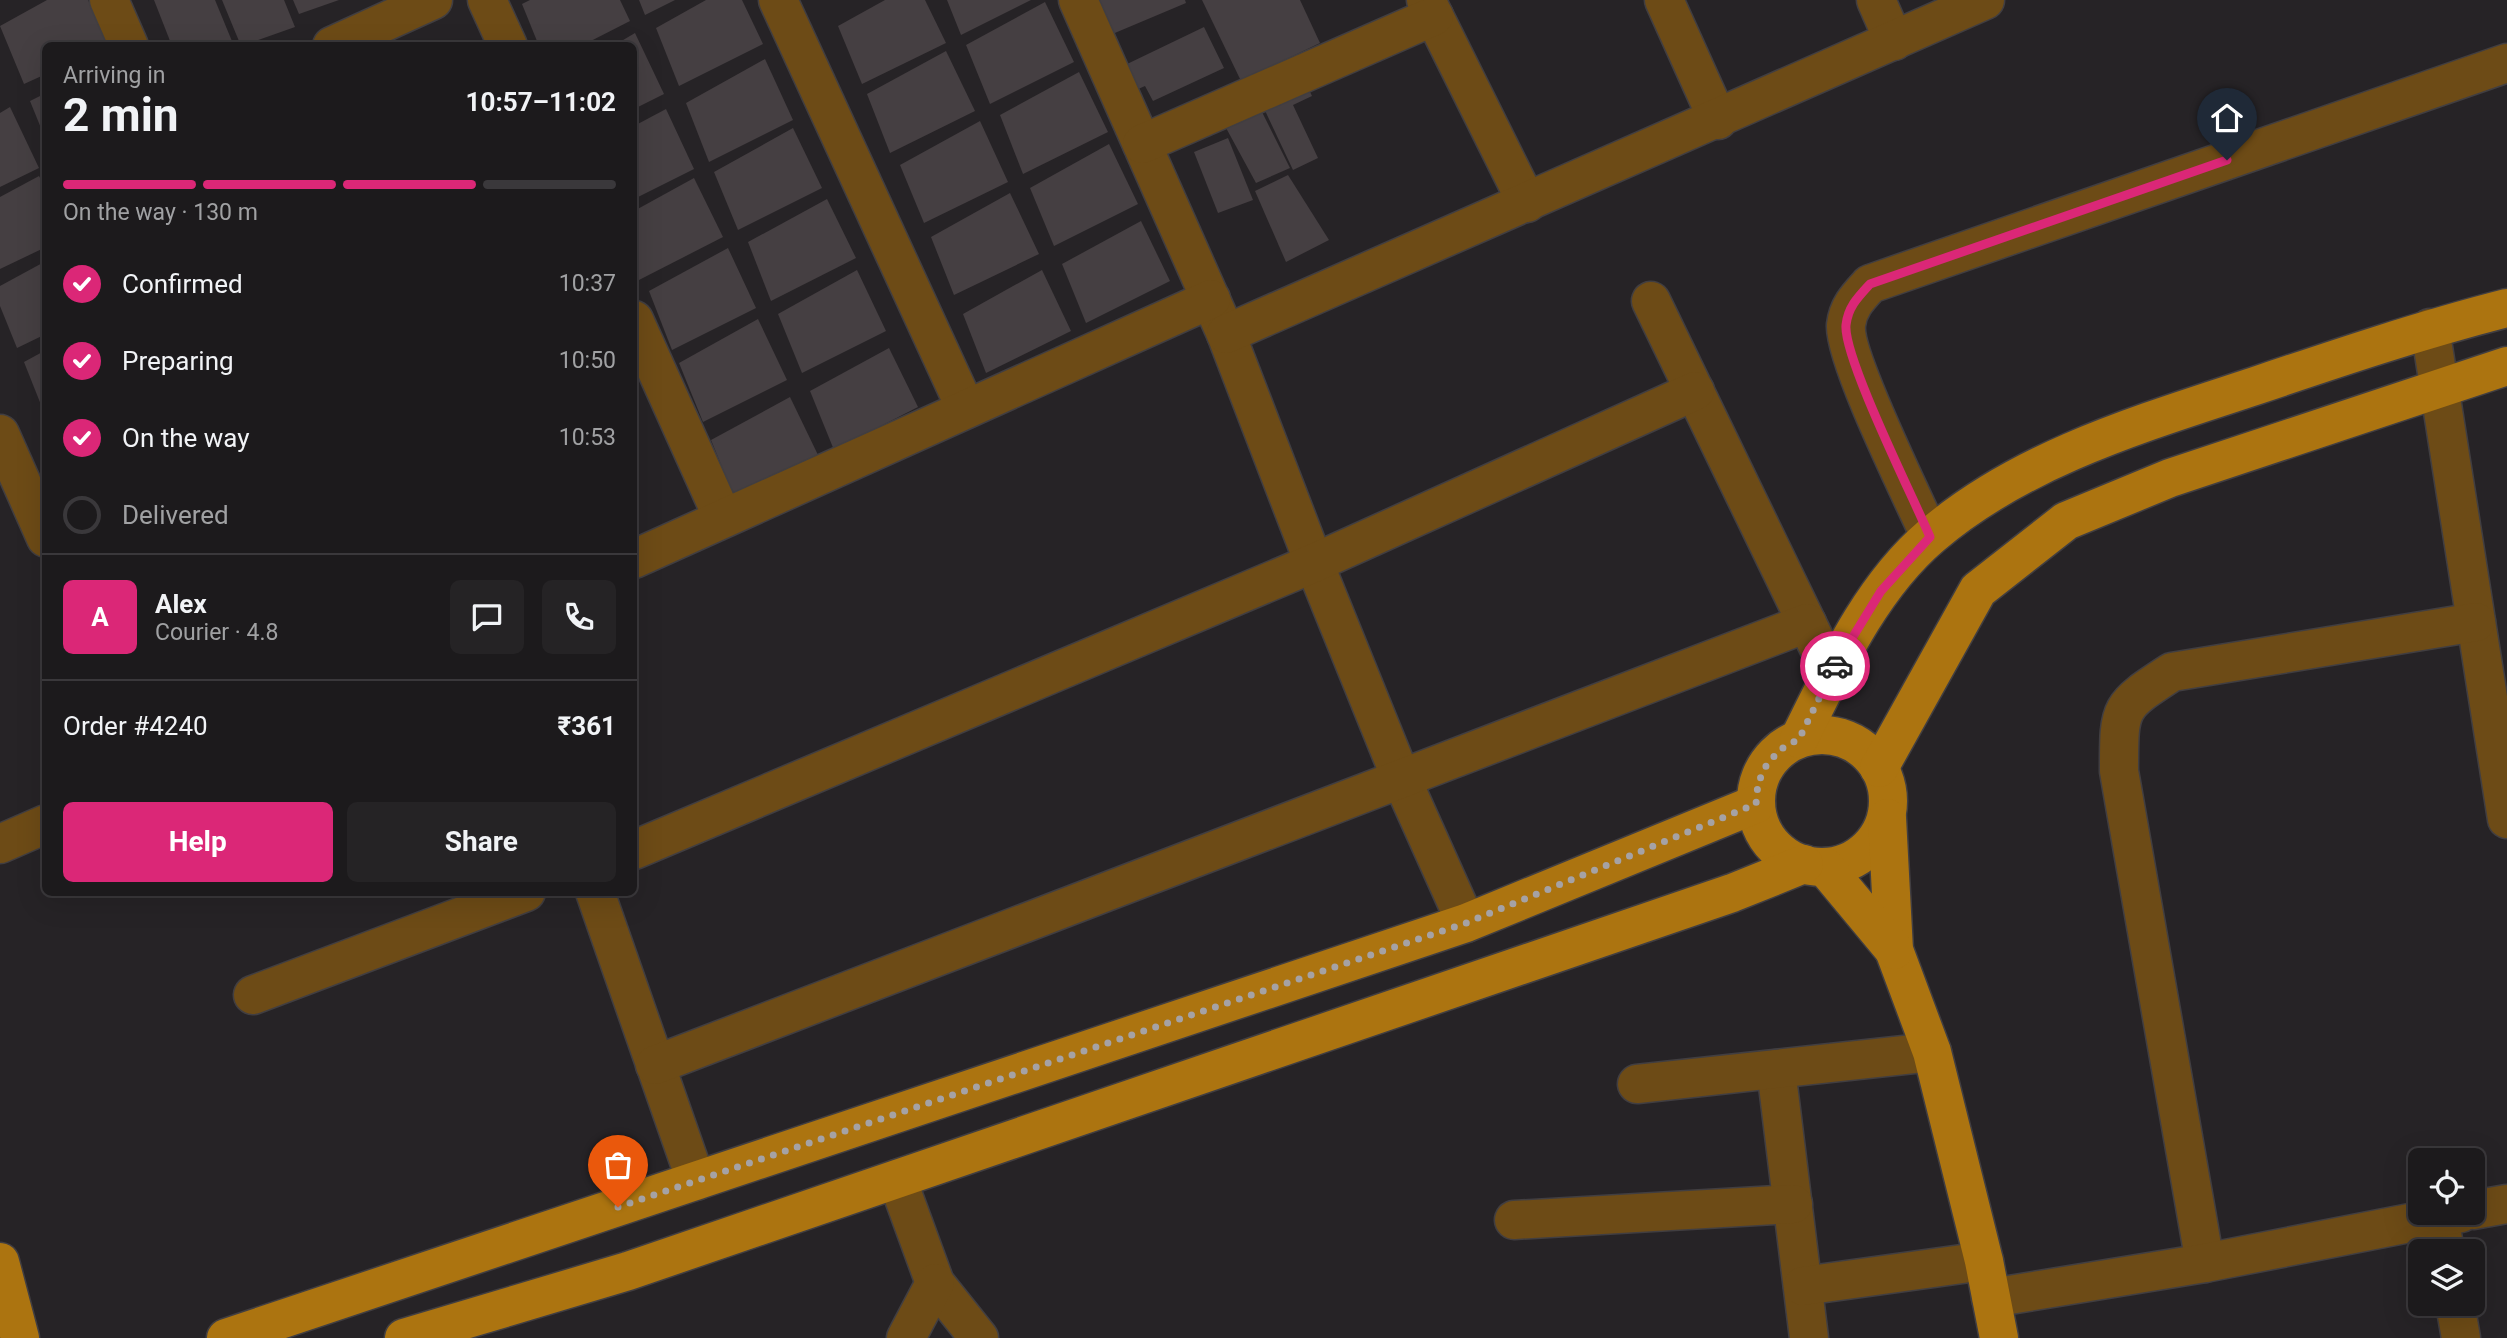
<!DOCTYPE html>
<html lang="en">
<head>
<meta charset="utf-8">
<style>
  body { margin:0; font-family:Roboto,sans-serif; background:#252325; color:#f1f3f6; height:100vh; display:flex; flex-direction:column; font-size:26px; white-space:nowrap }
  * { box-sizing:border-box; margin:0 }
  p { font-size:23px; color:#a0a1a3 }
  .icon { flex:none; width:38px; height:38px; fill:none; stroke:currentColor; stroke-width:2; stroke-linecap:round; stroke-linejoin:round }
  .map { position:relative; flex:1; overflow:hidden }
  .panel { position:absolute; left:42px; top:42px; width:595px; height:854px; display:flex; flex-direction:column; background:#1c1a1c; border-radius:10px; box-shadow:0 7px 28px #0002,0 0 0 2px #3a383b }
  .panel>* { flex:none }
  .tools { position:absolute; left:2408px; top:1148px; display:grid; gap:14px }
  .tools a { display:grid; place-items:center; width:77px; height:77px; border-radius:10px; background:#1c1a1c; box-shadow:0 7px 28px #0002,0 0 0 2px #3a383b; font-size:35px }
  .pin { position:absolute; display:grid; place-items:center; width:60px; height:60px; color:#fff; margin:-72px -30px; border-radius:50% 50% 50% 0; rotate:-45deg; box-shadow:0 0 7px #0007 }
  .pin .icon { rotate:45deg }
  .courier { position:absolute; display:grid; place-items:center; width:70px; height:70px; margin:-35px; border:5px solid #db2777; border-radius:50%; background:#fff; color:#222; box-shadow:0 2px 9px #0007 }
  .head em { font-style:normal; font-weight:700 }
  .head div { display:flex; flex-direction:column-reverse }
  .head { display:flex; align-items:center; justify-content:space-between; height:119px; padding:0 21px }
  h1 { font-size:46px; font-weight:700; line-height:52px }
  .bar { display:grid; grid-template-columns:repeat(4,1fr); gap:10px 7px; align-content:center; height:84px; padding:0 21px }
  .bar i { height:9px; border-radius:5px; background:#3a383b }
  .bar .current { background:#db2777 }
  .bar p { grid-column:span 4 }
  .line { display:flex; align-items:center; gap:18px; padding:0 21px; border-top:2px solid #3a383b }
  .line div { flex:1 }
  .round { display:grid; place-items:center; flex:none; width:74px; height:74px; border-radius:10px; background:#252325 }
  ol { padding:0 21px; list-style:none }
  li { display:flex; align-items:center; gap:21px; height:77px }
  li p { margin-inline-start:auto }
  li .icon { padding:7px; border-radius:50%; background:#db2777; color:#fff; stroke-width:4 }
  li:last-child { color:#a0a1a3 }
  li i { width:38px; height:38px; border:4px solid #3a383b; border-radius:50% }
  .button { display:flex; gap:14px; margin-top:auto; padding:14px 21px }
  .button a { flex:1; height:80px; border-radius:10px; background:#db2777; color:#fff; font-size:28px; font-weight:700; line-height:80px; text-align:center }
  .button a+a { background:#252325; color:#f1f3f6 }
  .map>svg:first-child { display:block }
  .building { fill:#453f42 }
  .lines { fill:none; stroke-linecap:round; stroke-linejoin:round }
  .minor-casing { stroke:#413e41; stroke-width:41 }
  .major-casing { stroke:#413e41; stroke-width:41 }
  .minor { stroke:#6d4b16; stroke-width:38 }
  .major { stroke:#ac7410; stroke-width:38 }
  .done { stroke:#a5a2a5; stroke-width:7; stroke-dasharray:0 12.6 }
  .route { stroke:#db2777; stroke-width:9 }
</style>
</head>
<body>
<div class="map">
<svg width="2507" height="1338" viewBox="0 0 2507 1338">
  <rect width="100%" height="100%" fill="#262326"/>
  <!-- building -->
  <g class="building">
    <polygon points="47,0 88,0 108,43 102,46 46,46 46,74 24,84 0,26"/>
    <polygon points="154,0 215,0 234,46 172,46"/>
    <polygon points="222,0 284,0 295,27 241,46"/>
    <polygon points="293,0 339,0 299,14"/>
    <polygon points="530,0 620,0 630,21 581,46 539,46 522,4"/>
    <polygon points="639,0 675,0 645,15"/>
    <polygon points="706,0 742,0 763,44 679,86 656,28"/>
    <polygon points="885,0 925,0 946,43 862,84 838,26"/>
    <polygon points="947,0 1031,0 961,35"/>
    <polygon points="1095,0 1185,0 1186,3 1110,35"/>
    <polygon points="1202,0 1300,0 1320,43 1241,81"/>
    <polygon points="1045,2 1074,62 990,104 966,45"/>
    <polygon points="1204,27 1224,68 1153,101 1145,86 1136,90 1125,65"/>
    <polygon points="635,33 664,94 634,109 634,46 613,46"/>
    <polygon points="946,51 975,111 890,153 867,94"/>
    <polygon points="765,59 793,120 709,162 686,103"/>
    <polygon points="1079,72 1108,132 1023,174 1000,115"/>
    <polygon points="1305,81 1312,96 1293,105 1318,158 1293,170 1261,102"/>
    <polygon points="46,93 46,138 45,138 30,101"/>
    <polygon points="1256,100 1290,168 1256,183 1219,115"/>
    <polygon points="10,107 39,168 0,187 0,113"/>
    <polygon points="666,109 694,169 634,199 634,126"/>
    <polygon points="980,121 1008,182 924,223 900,165"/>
    <polygon points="793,128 822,188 738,230 714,172"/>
    <polygon points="1228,138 1253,200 1218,213 1194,152"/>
    <polygon points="1109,144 1138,204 1054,246 1030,188"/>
    <polygon points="1288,175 1329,240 1286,262 1255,191"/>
    <polygon points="39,176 46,189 46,247 0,269 0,197"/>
    <polygon points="694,178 723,237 639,280 634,267 634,211"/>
    <polygon points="1010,193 1039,254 954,295 931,237"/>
    <polygon points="827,199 856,258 771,301 748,242"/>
    <polygon points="1141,221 1170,281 1086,323 1062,264"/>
    <polygon points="728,248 756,308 672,350 649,291"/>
    <polygon points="46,261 46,334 17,348 0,306 0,286"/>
    <polygon points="857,270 886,331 802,373 778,314"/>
    <polygon points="1042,270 1071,331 986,373 963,314"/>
    <polygon points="758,319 787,380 703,422 679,363"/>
    <polygon points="889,348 918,407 834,450 810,391"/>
    <polygon points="46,350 46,415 45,415 24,362"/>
    <polygon points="790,397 819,457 735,499 711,440"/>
  </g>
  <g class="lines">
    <defs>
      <g id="minor">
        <polyline points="109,0 129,46"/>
        <polyline points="487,0 508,46"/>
        <polyline points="778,0 966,409"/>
        <polyline points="1078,0 1226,334 1314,563 1401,778 1466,923"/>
        <polyline points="1426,0 1527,203"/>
        <polyline points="1664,0 1718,120"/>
        <polyline points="1876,0 1894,41"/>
        <polyline points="332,46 433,0"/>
        <polyline points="1142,144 1434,16"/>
        <polyline points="1651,301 1831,673"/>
        <polyline points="634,320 723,518"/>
        <polyline points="2430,328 2507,819"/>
        <polyline points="1226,334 1985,0"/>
        <polyline points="0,434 46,538"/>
        <path d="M1930,536C1913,498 1843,357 1846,325C1848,307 1858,297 1870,284L2507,63"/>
        <polyline points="634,559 1211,299"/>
        <polyline points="0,844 46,824"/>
        <polyline points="634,850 1314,563 1695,391"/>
        <polyline points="595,892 696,1181"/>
        <polyline points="253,995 526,892"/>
        <polyline points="655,1065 1807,623"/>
        <polyline points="1776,1069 1809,1338"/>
        <polyline points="1637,1084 1932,1052"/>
        <polyline points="897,1179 935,1283 979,1338"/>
        <polyline points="2473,1210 2507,1204"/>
        <polyline points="2439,1217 2445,1251"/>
        <polyline points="1514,1220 1793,1204"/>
        <path d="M2205,1263L2119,771C2119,706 2118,707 2172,672L2476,622"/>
        <polyline points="1803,1286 1984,1261"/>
        <polyline points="1991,1298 2205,1263 2461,1213"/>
        <polyline points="2455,1304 2461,1338"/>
        <polyline points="906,1338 935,1283"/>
      </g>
      <g id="major">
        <circle cx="1822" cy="801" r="66"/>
        <path d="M1799,739C1834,669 1870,588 1931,536C2022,458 2143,423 2255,386C2338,358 2421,330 2507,308"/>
        <polyline points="1879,768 1978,590 2066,521 2170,478 2507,366"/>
        <polyline points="1887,818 1894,950 1932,1052 1984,1261 1999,1338"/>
        <polyline points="1825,867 1894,950"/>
        <polyline points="0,1262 20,1338"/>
        <polyline points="226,1338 1466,923 1756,804"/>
        <polyline points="404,1338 628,1271 1732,893 1804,864"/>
      </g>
    </defs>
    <!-- minor casing -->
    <use href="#minor" class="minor-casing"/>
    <!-- major casing -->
    <use href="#major" class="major-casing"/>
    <!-- minor -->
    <use href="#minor" class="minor"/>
    <!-- major -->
    <use href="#major" class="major"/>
  </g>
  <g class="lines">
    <!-- done -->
    <polyline class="done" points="618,1207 1466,923 1756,804 1758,783 1767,764 1781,749 1799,739 1835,666"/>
    <!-- route -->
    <path class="route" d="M1835,666L1881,591L1930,537C1914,499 1843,357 1846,325C1848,307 1858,297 1870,284L2227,160"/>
  </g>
</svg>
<div class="tools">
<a><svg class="icon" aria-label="locate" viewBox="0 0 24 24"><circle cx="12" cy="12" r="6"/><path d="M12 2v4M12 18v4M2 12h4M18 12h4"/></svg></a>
<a><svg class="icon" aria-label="layers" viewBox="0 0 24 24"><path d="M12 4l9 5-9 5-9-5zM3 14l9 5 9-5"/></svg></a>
</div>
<div class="pin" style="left:618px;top:1207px;background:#ea580c"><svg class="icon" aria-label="bag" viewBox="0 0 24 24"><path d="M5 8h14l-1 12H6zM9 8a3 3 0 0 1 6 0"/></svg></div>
<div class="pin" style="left:2227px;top:160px;background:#1f2937"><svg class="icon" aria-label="home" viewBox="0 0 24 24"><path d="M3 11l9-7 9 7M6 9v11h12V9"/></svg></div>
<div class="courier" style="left:1835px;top:666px"><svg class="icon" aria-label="car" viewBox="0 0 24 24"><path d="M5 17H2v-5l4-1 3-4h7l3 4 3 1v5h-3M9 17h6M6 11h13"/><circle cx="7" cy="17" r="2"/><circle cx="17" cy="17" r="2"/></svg></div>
<section class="panel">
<div class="head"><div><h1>2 min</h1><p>Arriving in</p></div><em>10:57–11:02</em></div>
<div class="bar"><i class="current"></i><i class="current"></i><i class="current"></i><i></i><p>On the way · 130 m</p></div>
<ol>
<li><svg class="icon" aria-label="check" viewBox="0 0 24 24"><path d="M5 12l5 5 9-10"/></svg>Confirmed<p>10:37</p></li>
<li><svg class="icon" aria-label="check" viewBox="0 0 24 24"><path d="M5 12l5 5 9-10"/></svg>Preparing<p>10:50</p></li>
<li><svg class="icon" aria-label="check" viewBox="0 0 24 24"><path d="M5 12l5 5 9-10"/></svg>On the way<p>10:53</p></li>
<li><i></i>Delivered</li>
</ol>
<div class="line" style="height:126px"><b class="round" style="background:#db2777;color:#fff">A</b><div><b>Alex</b><p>Courier · 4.8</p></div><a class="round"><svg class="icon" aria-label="chat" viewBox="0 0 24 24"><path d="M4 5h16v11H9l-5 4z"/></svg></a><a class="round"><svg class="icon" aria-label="phone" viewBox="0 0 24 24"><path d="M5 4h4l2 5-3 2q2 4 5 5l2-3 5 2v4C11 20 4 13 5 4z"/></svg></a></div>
<div class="line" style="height:91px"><div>Order #4240</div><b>₹361</b></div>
<div class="button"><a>Help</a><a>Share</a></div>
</section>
</div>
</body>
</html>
